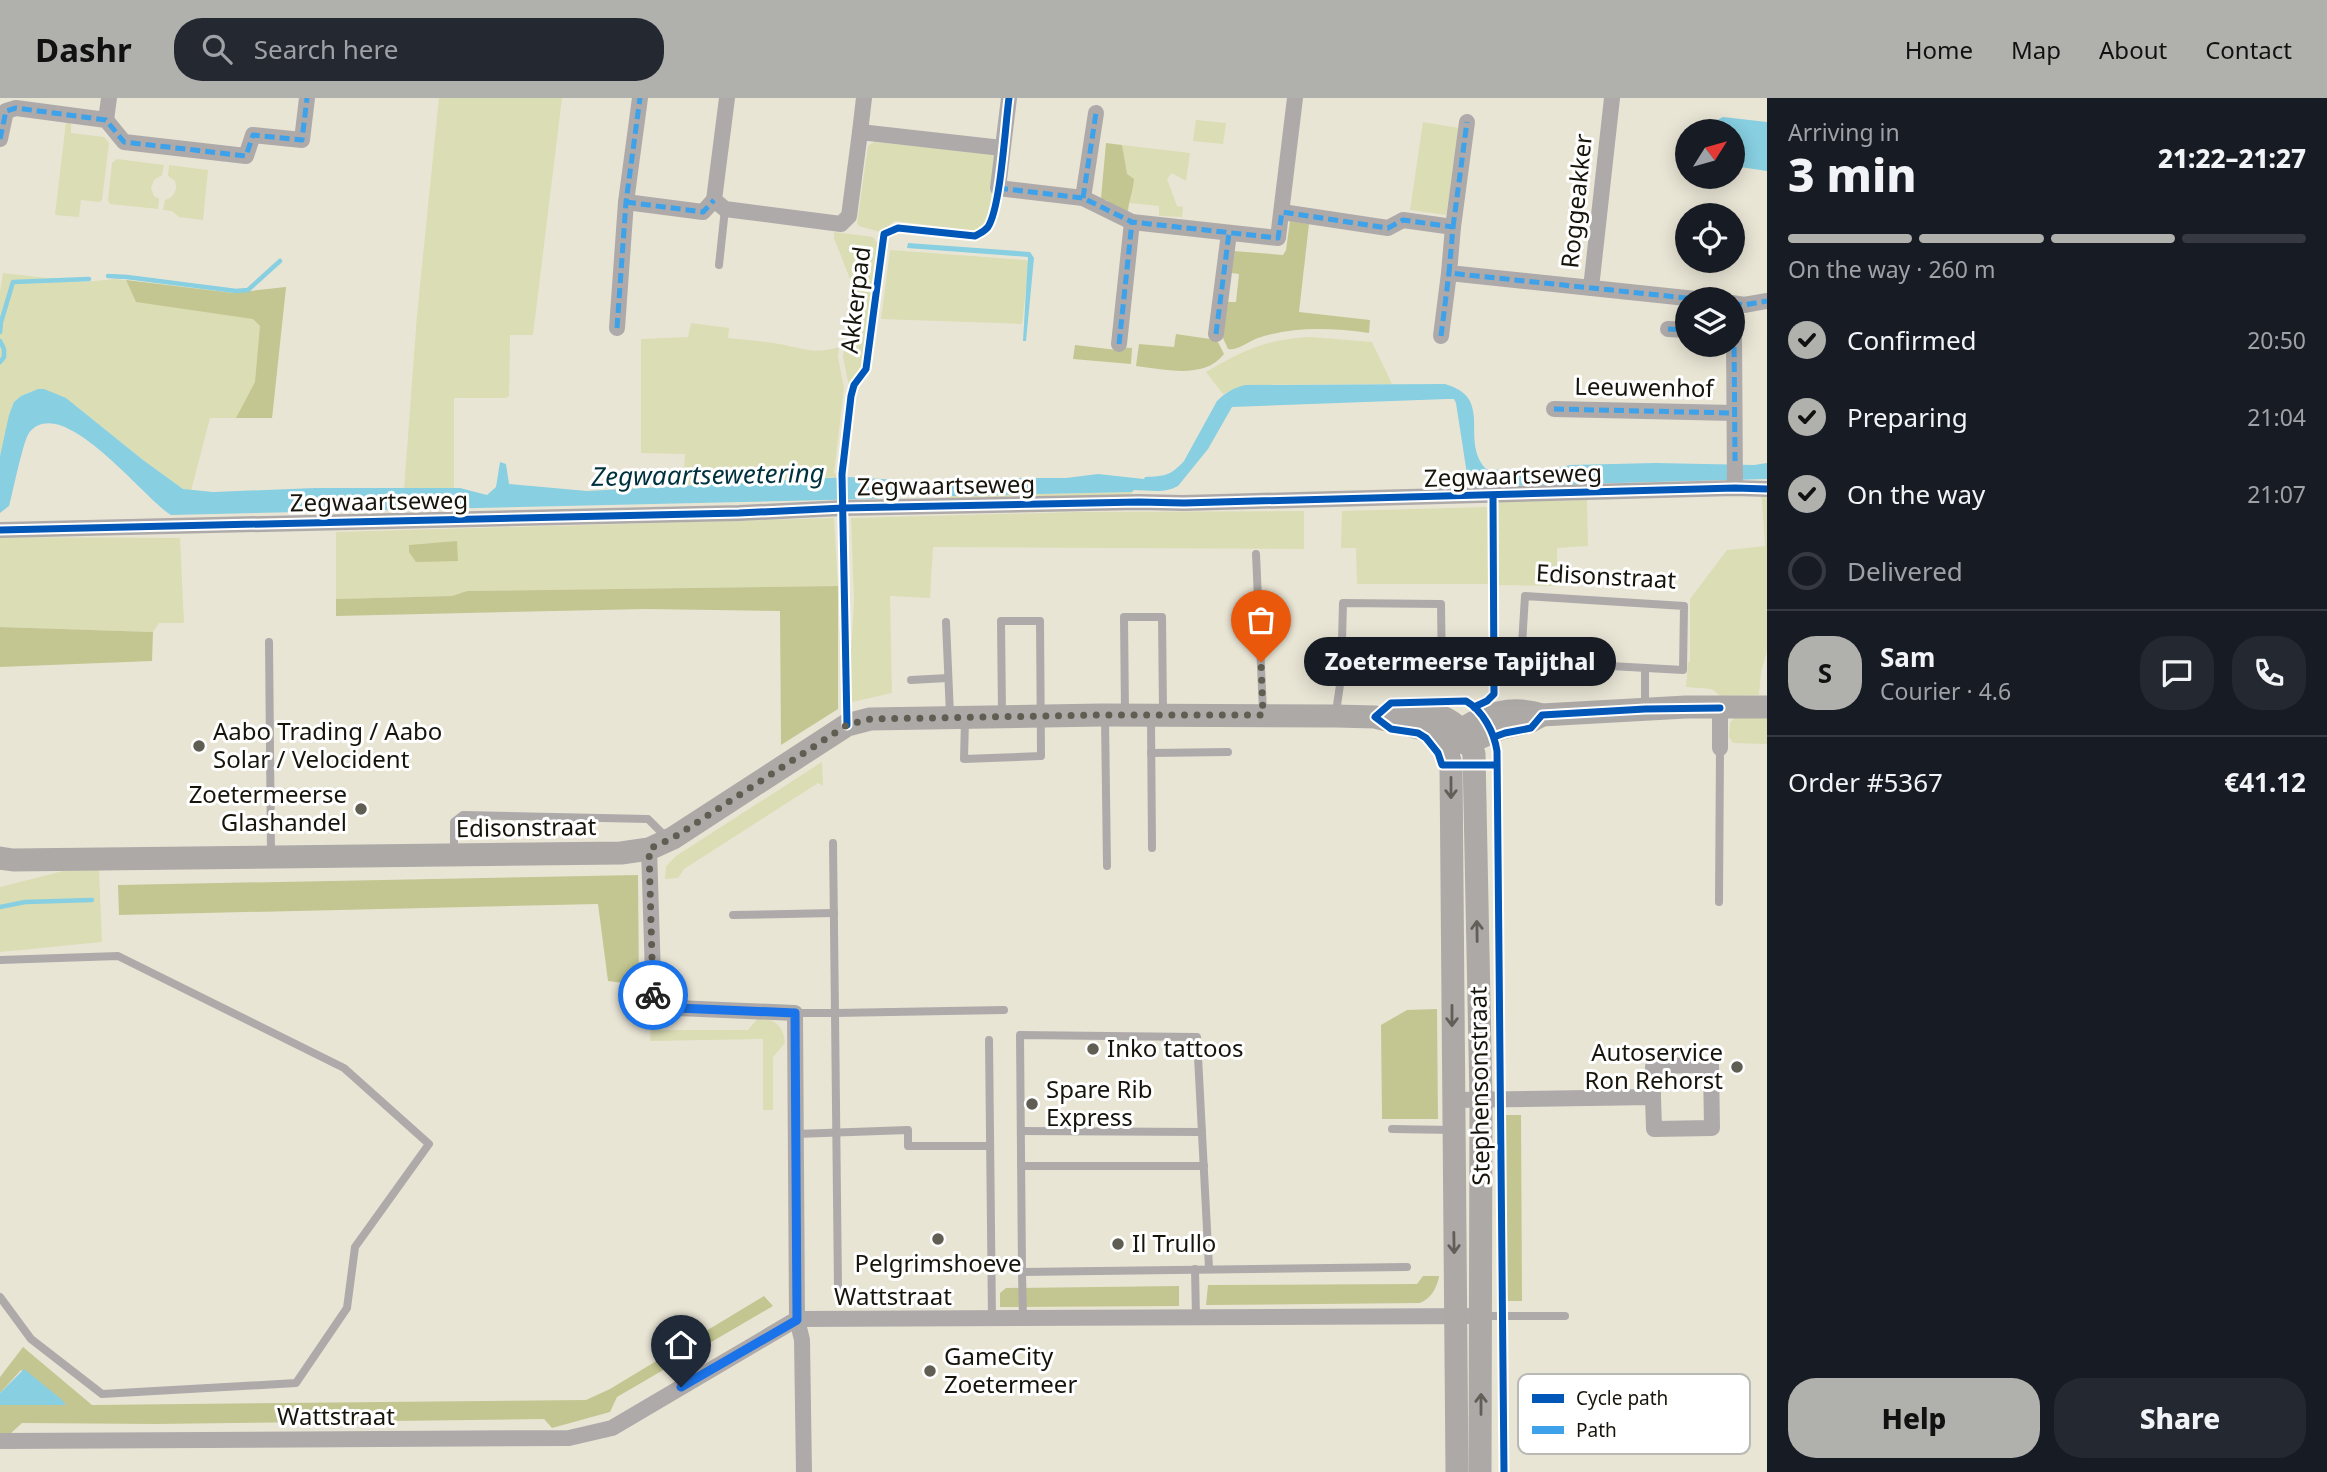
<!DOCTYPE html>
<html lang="en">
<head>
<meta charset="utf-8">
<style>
  body { margin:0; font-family:"Noto Sans",sans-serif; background:#242831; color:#f1f3f6; height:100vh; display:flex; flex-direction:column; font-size:26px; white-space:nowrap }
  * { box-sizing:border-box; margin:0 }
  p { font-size:23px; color:#9ea1a6 }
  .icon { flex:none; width:38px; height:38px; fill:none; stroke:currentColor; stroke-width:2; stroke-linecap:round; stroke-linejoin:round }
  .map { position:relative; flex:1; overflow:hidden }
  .side { display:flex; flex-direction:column; background:#171b24; width:560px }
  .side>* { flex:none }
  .needle { width:46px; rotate:53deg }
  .tools { position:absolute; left:1675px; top:21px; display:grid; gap:14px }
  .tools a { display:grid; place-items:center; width:70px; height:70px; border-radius:50%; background:#171b24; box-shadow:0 4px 18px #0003; font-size:35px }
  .pin { position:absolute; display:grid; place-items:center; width:60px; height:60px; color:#fff; margin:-72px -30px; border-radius:50% 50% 50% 0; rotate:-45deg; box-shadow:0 0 7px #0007 }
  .pin .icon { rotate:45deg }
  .courier { position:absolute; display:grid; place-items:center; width:70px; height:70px; margin:-35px; border:5px solid #1a73e8; border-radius:50%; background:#fff; color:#222; box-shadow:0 2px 9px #0007 }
  .bubble { position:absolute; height:49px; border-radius:24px; background:#171b24; box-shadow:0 4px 18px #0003; font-size:23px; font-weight:800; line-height:49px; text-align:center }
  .summary em { font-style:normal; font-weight:800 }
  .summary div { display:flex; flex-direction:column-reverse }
  .summary { display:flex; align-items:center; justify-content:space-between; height:119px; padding:0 21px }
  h1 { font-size:46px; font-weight:800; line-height:52px }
  .bar { display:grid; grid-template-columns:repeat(4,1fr); gap:10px 7px; align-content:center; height:84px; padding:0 21px }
  .bar i { height:9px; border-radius:5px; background:#363941 }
  .bar .active { background:#b0b0ac }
  .bar p { grid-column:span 4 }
  .line { display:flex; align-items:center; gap:18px; padding:0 21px; border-top:2px solid #363941 }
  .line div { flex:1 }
  .round { display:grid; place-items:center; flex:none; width:74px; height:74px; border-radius:28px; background:#242831 }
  ol { padding:0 21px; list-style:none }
  li { display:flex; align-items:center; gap:21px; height:77px }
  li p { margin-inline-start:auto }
  li .icon { padding:7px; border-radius:50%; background:#b0b0ac; color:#111; stroke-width:4 }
  li:last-child { color:#9ea1a6 }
  li i { width:38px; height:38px; border:4px solid #363941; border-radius:50% }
  .button { display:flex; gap:14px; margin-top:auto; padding:14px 21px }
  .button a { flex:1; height:80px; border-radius:28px; background:#b0b0ac; color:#111; font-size:28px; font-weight:800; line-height:80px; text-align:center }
  .button a+a { background:#242831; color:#f1f3f6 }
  header { display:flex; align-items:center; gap:42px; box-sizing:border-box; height:98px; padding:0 35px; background:#b0b0ac; color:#111 }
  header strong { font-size:33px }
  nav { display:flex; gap:38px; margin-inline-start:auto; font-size:24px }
  .search { width:490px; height:63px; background:#242831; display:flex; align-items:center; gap:18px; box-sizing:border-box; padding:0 24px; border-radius:28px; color:#9ea1a6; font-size:26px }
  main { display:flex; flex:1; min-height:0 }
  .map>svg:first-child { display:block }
  .green { fill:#dbddb5 }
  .forest { fill:#c4c691 }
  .water { fill:#87cfe1 }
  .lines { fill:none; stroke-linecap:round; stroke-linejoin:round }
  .stream { stroke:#87cfe1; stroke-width:4.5 }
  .lane { stroke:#aeaaaa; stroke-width:8 }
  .street { stroke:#aeaaaa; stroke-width:16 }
  .secondary { stroke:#ada9a7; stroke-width:23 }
  .quiet { stroke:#3da2e9; stroke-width:5; stroke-dasharray:10 5; stroke-linecap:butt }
  .cycleway-casing { stroke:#fff; stroke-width:11 }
  .cycleway { stroke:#0057b8; stroke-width:7 }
  .oneway { stroke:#625f59 }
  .done { stroke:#605e52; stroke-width:7; stroke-dasharray:0 12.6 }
  .route { stroke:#1a73e8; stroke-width:9 }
  .poi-dot { fill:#605e52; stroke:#fff; stroke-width:2.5 }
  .labels { text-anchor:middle; stroke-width:6; stroke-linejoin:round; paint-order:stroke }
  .street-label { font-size:24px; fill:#17150b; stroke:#fff }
  .poi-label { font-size:24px; fill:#17150b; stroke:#fff; text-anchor:start }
  .water-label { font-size:26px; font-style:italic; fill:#00313e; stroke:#fff }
  .key { fill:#fff; stroke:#b9b9b6; stroke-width:2 }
  .key-label { font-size:19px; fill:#17150b }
</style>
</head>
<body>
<header>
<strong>Dashr</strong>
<div class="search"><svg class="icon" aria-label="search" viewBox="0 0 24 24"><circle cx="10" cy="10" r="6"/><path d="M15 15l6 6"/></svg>Search here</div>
<nav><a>Home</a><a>Map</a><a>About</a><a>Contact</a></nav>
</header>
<main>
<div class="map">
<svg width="1767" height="1374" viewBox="0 0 1767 1374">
  <rect width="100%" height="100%" fill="#e9e5d5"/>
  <!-- green -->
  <g class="green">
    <polygon points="439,0 562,0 533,237 510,237 509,298 506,300 454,300 454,390 404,392 417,217"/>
    <polygon points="1196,22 1226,25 1223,46 1193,43"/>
    <polygon points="66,24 71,24 71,35 104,39 109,45 102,102 99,104 81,102 79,119 55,117"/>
    <polygon points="1423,24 1459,30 1446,117 1410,112"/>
    <path d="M874,44L994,56C993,75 994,125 976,133L895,123L880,134L859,128L857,125L868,48Z"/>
    <polygon points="1122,47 1190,55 1186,83 1172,75 1167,81 1177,108 1183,109 1182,119 1159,118 1159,108 1129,105"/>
    <polygon points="117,61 164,67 162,77 154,82 151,90 154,98 159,101 158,111 110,106 108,102 112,65"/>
    <path d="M169,67L208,72L203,122L179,119L172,113L163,112L165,102C174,99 178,93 175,83L168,78Z"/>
    <polygon points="834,134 873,139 878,146 862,270 849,288 843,259 852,186 834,140"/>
    <polygon points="890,152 1026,162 1029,165 1022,226 881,221"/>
    <polygon points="3,175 83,184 115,181 233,195 286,189 272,320 210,320 191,393 183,391 143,362 66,300 38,291 21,298 14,304 0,358 0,194"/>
    <path d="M691,225L729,230L728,240C745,242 762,243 779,246C803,250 814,257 839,249L838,259L844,290L834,375L838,376V379L683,387L685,356L641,355V241L688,239Z"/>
    <path d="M1311,239L1372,244L1392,286L1245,287L1223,296L1206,274C1243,252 1267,241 1311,239Z"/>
    <polygon points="1132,394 1131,398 948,402 943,395 952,398"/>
    <polygon points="1760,399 1767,399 1767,553 1761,574 1759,597 1720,598 1712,591 1686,589 1688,565 1690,563 1690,501 1727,452 1765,448 1762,401"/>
    <polygon points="1587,402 1588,448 1557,450 1557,488 1497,487 1498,404"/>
    <polygon points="1487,409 1488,486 1357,486 1356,450 1341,450 1342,413"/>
    <polygon points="1304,413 1304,451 933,449 930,500 890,498 892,595 848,605 854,503 851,420 1080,414"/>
    <polygon points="834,420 838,488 467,493 452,498 336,501 336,434"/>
    <polygon points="0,439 180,440 184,525 159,525 153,534 0,529"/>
    <polygon points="1736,618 1767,619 1767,646 1733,645 1729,639 1730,625"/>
    <polygon points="822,664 823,688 818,685 684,771 678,780 665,781 666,768 676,758"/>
    <polygon points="99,772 102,844 0,854 0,789 63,773"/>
    <path d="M759,919C775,921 784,929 785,945L773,959V1012H763V941L650,943L651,929L654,932H748Z"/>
  </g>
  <!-- forest -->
  <g class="forest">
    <path d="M1106,45L1122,47L1127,76L1134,81C1133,93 1129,102 1128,113L1113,111L1107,102L1102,103L1101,100Z"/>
    <path d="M1290,123L1309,126L1299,214L1370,222L1369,235C1332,230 1294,228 1258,240C1249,243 1237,253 1228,251L1223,240L1228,204H1236L1239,176L1231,175L1234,153L1283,157L1286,152Z"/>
    <polygon points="126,182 233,195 286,189 272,320 236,320 255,284 260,228 253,221 136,204"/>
    <path d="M1176,236L1217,242L1224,256C1204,282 1164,271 1136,268L1139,246L1174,249Z"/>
    <polygon points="1075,247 1117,252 1118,249 1132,250 1131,266 1073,261"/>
    <polygon points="457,443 458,463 416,464 409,454 409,447"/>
    <polygon points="838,488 838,611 781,647 780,513 646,511 336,518 336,501 452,498 467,493"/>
    <polygon points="0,529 153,534 152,563 0,569"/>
    <polygon points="638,777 639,887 608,883 598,806 119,817 118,787"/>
    <polygon points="1437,911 1438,1021 1382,1021 1381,927 1407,912"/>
    <polygon points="1504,1017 1521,1017 1522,1203 1504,1203"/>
    <path d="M1423,1178H1439V1179C1436,1192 1431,1200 1420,1205L1206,1207L1208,1187L1417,1186Z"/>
    <polygon points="1179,1188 1179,1208 1000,1209 1000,1195 1006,1190"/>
    <polygon points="764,1198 773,1208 617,1299 610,1314 552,1330 544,1321 155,1326 22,1325 10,1336 0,1336 0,1307 65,1307 21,1272 0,1295 0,1279 23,1249 92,1307 586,1302 610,1291"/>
  </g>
  <!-- water -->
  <g class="water">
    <polygon points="1723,19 1767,24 1767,73 1733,68 1732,33 1701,33 1711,25"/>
    <polygon points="908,145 1030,154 1034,160 1026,243 1023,243 1028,159 907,150"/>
    <path d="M1445,286C1495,300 1459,342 1486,371L1518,373L1544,372L1571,367L1655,365L1754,367L1767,365V381L1469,389L1456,305L1454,301H1447L1232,309L1208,351L1178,388C1164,396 1149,392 1134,392L1132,394L952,398L943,395L869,401L171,417C144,401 62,293 29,335C23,343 13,394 9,408L0,415V358L9,317L14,304L21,298L38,291H44L66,300L143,362L183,391L213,394L315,390H460L487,397L496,389L500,364L506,366L509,386L587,393L848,379L932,384L1000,380H1066L1098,376L1144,381L1145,379C1165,378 1170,378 1184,363L1217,303C1225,295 1233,290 1245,287Z"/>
    <polygon points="24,1271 61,1301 66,1307 0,1307 0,1295"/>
  </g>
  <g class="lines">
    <!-- stream -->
    <g class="stream">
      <polyline points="108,178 127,179 236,193 248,192 280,163"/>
      <polyline points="0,234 1,224 13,184 89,181"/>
      <polyline points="0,243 4,251 4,259 0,264"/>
      <polyline points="0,809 25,804 92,802"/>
    </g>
    <!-- lane -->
    <g class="lane">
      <polyline points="719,167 725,111"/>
      <polyline points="1256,456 1263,614"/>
      <polygon points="1525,498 1684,508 1683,572 1521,563"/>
      <polyline points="946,524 950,617"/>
      <polyline points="269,544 271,756"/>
      <polyline points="1645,570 1645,608"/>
      <polyline points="911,582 948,580"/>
      <polyline points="1336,614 1341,580 1343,505 1441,506 1442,579 1341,580"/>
      <polyline points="1125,615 1124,519 1162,519 1163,614"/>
      <polyline points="1105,620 1107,768"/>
      <polyline points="1151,620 1152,750"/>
      <polyline points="965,622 964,661 1041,658 1040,523 1001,523 1002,616"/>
      <polyline points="1151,655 1228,654"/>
      <polyline points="454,755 454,724 463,717 648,721 667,740"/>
      <polyline points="1719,804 1720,650"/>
      <polyline points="733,817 834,815"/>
      <polyline points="0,862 118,858 344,970 429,1046 355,1149 347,1210 296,1285 102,1296 31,1241 0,1199"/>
      <polyline points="795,915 835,915 833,745"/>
      <polyline points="989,942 992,1222"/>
      <polyline points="1392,1031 1453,1032"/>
      <polyline points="1021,1033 1202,1034"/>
      <polyline points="796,1036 908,1032 908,1048 990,1048"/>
      <polyline points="1021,1068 1204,1068"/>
      <polyline points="1195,1171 1196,1219"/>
      <polyline points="1022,1174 1020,937 1197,939 1209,1170"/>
      <polyline points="838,1190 835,915 1004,912"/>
      <polyline points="1484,1218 1565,1218"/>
      <polyline points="1023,1222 1022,1174 1407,1169"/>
    </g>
    <!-- street -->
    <g class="street">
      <polyline points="727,0 714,102 725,111 841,126 849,118 860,34 1002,50"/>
      <polyline points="1009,0 998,90 1083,100 1132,124 1278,140 1295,0"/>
      <polyline points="106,22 109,0"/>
      <polyline points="860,34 864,0"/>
      <polyline points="0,41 6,13 16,10 106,22 124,44 246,58 253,37 302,42 307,0"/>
      <polyline points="1083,100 1096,15"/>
      <polyline points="626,104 703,114 714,102"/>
      <polyline points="1282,114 1388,130 1403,122 1453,129 1449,175 1696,201"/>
      <polyline points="1453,129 1467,24"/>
      <polyline points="1591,190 1612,0"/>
      <polyline points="1732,205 1744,207 1767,203"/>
      <polyline points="617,230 626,104 640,0"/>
      <polyline points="1668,231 1687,232"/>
      <polyline points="1216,236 1229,135"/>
      <polyline points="1732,236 1734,236 1735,390"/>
      <polyline points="1441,238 1449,175"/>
      <polyline points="1119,246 1132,124"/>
      <polyline points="1554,311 1734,315"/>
      <polyline points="0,432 739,415 843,410 1139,404 1184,405 1735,390 1767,391"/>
      <polyline points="1720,610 1720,650"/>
      <polyline points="649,751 654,909 795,915 797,1221 802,1242 804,1374"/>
      <polyline points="1453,1002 1653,999 1654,1031 1712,1030 1711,967 1653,968 1653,999"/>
      <polyline points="0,1343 569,1340 612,1330 797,1221 1481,1218"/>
    </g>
    <!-- secondary -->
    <g class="secondary">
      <path d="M1393,616C1431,610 1461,617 1474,656L1481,1002L1480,1374"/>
      <polyline points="0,760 13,762 621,755 649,751 673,740 847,627 870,621 1102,617 1336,618 1375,619 1419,630 1438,637 1445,645 1470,644 1502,630 1529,624 1542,617"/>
      <path d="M1457,1374L1451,667L1445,645C1473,620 1505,605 1542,617L1686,609H1767"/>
    </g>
    <!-- quiet -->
    <g class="quiet">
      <polyline points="0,41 6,13 16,10 106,22 124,44 246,58 253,37 302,42 307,0"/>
      <polyline points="998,90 1083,100 1132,124 1278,140 1282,114 1388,130 1403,122 1453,129 1449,175 1696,201"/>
      <polyline points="1083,100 1096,15"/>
      <polyline points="626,104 703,114 714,102"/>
      <polyline points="1453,129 1467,24"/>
      <polyline points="1732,205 1744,207 1767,203"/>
      <polyline points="617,230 626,104 640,0"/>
      <polyline points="1668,231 1687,232"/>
      <polyline points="1216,236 1229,135"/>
      <polyline points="1732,236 1734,236 1735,363"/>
      <polyline points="1441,238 1449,175"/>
      <polyline points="1119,246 1132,124"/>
      <polyline points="1554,311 1734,315"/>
    </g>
    <defs>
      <g id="cycleway">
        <polyline points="0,432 739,415 843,410 1139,404 1184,405 1735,390 1767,391"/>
        <polyline points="1474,609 1487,603 1494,596 1493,398"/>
        <path d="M847,627L842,376L851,298L854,287L866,271L884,136L898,130L975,138C980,135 984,134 988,129C1001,108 1005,28 1009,0"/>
        <polyline points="1494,639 1505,635 1531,630 1542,617 1645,611 1720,610"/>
        <path d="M1496,667H1442L1438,655L1426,640L1418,635L1391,631L1375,619L1391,605L1466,603C1483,613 1494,634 1497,653L1504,1374"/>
      </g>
    </defs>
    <!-- cycleway casing -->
    <use href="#cycleway" class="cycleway-casing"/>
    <!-- cycleway -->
    <use href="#cycleway" class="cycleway"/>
  </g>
  <!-- one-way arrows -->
  <defs><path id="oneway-shaft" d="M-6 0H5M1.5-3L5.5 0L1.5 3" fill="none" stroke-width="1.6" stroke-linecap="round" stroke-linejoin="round" transform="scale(1.75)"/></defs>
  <g class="oneway">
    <use href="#oneway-shaft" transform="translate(1451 690) rotate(90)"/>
    <use href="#oneway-shaft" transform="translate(1477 833) rotate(-91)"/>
    <use href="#oneway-shaft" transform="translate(1452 918) rotate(90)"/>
    <use href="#oneway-shaft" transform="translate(1454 1145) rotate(89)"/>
    <use href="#oneway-shaft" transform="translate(1481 1306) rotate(-90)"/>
  </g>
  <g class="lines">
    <!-- done -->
    <polyline class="done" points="653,897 649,751 673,740 847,627 870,621 1102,617 1263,617 1261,564"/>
    <!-- route -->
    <polyline class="route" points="653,897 654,909 795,915 797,1222 681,1289"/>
  </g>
  <!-- markers -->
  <g class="poi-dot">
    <circle cx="199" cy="648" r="7"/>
    <circle cx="361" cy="711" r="7"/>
    <circle cx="1093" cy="951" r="7"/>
    <circle cx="1737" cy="969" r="7"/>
    <circle cx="1032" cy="1006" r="7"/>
    <circle cx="938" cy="1141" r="7"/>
    <circle cx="1118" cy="1146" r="7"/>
    <circle cx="930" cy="1273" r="7"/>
  </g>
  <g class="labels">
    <!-- street labels -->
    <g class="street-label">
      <text transform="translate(1577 103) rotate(-84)" y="8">Roggeakker</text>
      <text transform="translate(856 202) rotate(-83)" y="8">Akkerpad</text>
      <text transform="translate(1644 290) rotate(1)" y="8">Leeuwenhof</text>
      <text transform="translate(1513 378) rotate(-2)" y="8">Zegwaartseweg</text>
      <text transform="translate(946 388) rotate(-1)" y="8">Zegwaartseweg</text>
      <text transform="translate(379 404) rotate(-1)" y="8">Zegwaartseweg</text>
      <text transform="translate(1606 479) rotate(3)" y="8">Edisonstraat</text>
      <text transform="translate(526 730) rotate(-1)" y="8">Edisonstraat</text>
      <text transform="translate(1480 988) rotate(-91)" y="8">Stephensonstraat</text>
      <text x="893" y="1207">Wattstraat</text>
      <text x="336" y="1327">Wattstraat</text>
    </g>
    <!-- poi labels -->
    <g class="poi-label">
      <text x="213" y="642">Aabo Trading / Aabo<tspan x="213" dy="28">Solar / Velocident</tspan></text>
      <text x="347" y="705" text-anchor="end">Zoetermeerse<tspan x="347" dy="28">Glashandel</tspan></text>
      <text x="1107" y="959">Inko tattoos</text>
      <text x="1723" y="963" text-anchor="end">Autoservice<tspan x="1723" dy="28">Ron Rehorst</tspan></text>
      <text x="1046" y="1000">Spare Rib<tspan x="1046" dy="28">Express</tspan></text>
      <text x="1132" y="1154">Il Trullo</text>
      <text x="938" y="1174" text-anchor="middle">Pelgrimshoeve</text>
      <text x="944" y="1267">GameCity<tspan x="944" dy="28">Zoetermeer</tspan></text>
    </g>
    <!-- water labels -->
    <g class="water-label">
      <text transform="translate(708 377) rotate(-1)" y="9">Zegwaartsewetering</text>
    </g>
  </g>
  <!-- legend -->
  <rect x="1518" y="1276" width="232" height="80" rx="10" class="key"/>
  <rect x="1532" y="1296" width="32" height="9" fill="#0057b8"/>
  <rect x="1532" y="1328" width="32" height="8" fill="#3da2e9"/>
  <g class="key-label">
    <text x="1576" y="1307">Cycle path</text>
    <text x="1576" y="1339">Path</text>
  </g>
</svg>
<div class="tools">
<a><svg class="needle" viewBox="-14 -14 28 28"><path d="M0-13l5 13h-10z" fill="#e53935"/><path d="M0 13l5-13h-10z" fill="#9ea1a6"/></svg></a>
<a><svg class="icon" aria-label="locate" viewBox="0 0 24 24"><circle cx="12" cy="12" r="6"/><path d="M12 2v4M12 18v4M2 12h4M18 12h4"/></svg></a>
<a><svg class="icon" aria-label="layers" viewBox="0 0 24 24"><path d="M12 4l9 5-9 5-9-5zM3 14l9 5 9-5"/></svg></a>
</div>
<div class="pin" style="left:1261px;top:564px;background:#ea580c"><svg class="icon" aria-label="bag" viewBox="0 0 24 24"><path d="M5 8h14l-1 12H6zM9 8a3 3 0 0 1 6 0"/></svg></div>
<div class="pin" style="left:681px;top:1289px;background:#1f2937"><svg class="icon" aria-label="home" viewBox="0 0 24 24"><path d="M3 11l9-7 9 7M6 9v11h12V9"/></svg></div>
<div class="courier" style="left:653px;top:897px"><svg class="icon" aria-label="bike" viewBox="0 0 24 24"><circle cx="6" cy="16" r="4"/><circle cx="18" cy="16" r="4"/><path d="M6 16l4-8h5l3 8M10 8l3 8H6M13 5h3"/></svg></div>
<div class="bubble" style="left:1304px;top:539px;width:312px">Zoetermeerse Tapijthal</div>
</div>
<section class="side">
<div class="summary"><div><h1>3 min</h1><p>Arriving in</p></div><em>21:22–21:27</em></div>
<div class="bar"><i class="active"></i><i class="active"></i><i class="active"></i><i></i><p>On the way · 260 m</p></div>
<ol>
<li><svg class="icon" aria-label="check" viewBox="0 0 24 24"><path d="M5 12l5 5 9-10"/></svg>Confirmed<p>20:50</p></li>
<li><svg class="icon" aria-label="check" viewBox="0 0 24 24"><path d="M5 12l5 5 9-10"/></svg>Preparing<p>21:04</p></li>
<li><svg class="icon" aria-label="check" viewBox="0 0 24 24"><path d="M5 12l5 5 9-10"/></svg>On the way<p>21:07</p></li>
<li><i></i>Delivered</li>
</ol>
<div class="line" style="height:126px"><b class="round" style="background:#b0b0ac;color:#111">S</b><div><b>Sam</b><p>Courier · 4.6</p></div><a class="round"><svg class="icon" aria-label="chat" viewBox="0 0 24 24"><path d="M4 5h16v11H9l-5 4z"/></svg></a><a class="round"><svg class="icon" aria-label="phone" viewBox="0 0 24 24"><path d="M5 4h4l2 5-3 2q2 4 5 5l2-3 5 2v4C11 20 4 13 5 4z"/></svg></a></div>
<div class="line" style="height:91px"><div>Order #5367</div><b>€41.12</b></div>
<div class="button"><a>Help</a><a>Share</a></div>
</section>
</main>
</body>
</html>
